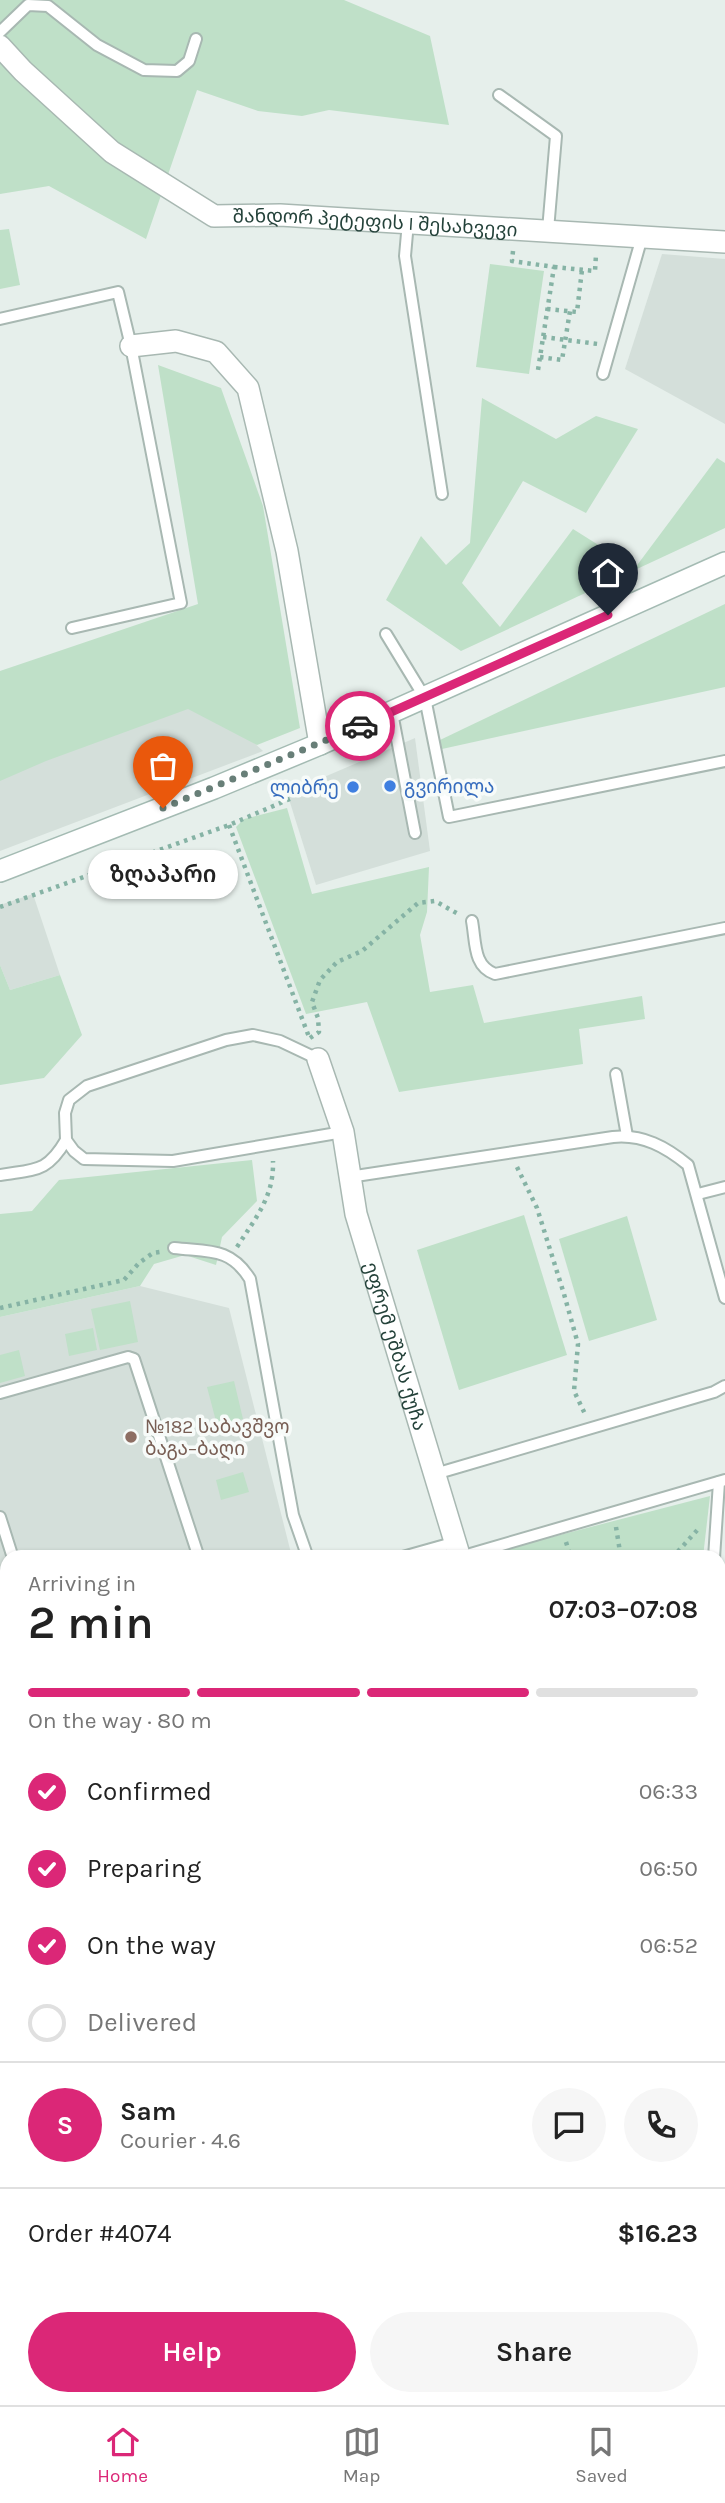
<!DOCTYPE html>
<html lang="en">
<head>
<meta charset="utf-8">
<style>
  body { margin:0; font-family:Karla,"Noto Sans Georgian",sans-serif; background:#f6f6f6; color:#222; height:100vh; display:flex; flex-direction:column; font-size:26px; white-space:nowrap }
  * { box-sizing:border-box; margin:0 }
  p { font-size:23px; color:#767676 }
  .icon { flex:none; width:38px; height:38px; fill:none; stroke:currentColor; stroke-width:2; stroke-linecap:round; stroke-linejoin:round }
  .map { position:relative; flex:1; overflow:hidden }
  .drawer { position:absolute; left:0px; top:1550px; width:726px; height:856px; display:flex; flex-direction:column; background:#fff; border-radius:21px 21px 0 0; box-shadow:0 2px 5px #0004 }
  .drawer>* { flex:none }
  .pin { position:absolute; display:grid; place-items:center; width:60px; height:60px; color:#fff; margin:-72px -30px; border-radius:50% 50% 50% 0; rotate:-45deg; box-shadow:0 0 7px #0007 }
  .pin .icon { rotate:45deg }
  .courier { position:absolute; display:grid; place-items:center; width:70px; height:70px; margin:-35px; border:5px solid #db2777; border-radius:50%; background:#fff; color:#222; box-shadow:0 2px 9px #0007 }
  .bubble { position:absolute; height:49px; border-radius:24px; background:#fff; box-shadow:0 2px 5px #0004; font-size:23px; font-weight:600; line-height:49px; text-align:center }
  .headline em { font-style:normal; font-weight:600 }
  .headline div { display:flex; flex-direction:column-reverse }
  .headline { display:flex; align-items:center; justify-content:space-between; height:119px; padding:0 28px }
  h1 { font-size:46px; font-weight:600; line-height:52px }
  .bar { display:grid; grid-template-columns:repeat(4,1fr); gap:10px 7px; align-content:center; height:84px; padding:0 28px }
  .bar i { height:9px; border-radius:5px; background:#e0e0e0 }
  .bar .current { background:#db2777 }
  .bar p { grid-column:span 4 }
  .line { display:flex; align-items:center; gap:18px; padding:0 28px; border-top:2px solid #e0e0e0 }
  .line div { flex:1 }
  .round { display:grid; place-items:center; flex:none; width:74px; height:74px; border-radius:37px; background:#f6f6f6 }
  ol { padding:0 28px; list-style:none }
  li { display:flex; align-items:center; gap:21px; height:77px }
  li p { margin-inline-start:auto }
  li .icon { padding:7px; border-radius:50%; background:#db2777; color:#fff; stroke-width:4 }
  li:last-child { color:#767676 }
  li i { width:38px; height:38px; border:4px solid #e0e0e0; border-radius:50% }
  .button { display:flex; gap:14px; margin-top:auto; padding:14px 28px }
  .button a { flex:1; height:80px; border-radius:42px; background:#db2777; color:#fff; font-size:28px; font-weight:600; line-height:80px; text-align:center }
  .button a+a { background:#f6f6f6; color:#222 }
  .menu { display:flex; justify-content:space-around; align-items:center; height:98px; border-top:2px solid #e0e0e0; background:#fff; font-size:19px; color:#767676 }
  .menu a { display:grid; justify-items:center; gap:4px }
  .menu .current { color:#db2777 }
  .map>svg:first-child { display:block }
  .built { fill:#d4dfda }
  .green { fill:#bfe0c8 }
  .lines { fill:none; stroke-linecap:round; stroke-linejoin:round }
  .lane-casing { stroke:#a8b8b2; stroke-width:14 }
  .street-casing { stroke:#a8b8b2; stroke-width:24 }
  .secondary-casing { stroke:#a4bbb3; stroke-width:24 }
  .path { stroke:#86b3a5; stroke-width:4.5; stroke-dasharray:3.5 5; stroke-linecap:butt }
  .lane { stroke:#fff; stroke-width:10 }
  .street { stroke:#fff; stroke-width:21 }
  .secondary { stroke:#fff; stroke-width:21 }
  .done { stroke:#687f78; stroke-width:7; stroke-dasharray:0 12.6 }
  .route { stroke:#db2777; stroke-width:9 }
  .shop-dot { fill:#3f7fe0; stroke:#f7fbf9; stroke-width:2.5 }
  .education-dot { fill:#8d6e63; stroke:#f7fbf9; stroke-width:2.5 }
  .labels { text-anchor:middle; stroke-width:7; stroke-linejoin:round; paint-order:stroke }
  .street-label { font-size:19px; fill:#24423a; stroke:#f7fbf9 }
  .shop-label { font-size:19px; fill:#366cbe; stroke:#f7fbf9; text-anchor:start }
  .education-label { font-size:19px; fill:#785e54; stroke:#f7fbf9; text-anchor:start }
</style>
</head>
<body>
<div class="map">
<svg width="725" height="2405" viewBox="0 0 725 2405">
  <rect width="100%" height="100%" fill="#e6efeb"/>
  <!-- built -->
  <g class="built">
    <polygon points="662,254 725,259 725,424 625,369"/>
    <polygon points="203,696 263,751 0,851 0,774"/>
    <polygon points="415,738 430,851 316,885 287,793"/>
    <polygon points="33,894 60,975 10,990 0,965 0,905"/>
    <polygon points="140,1286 229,1308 292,1557 7,1558 7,1670 0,1672 0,1317"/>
  </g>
  <!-- green -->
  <g class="green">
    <polygon points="0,0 344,0 430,36 449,125 329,110 302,116 258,111 197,90 146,239 49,186 0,194"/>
    <polygon points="9,229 20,285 0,289 0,230"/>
    <polygon points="490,264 544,271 529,374 476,367"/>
    <polygon points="158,365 221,388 263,506 300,728 257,745 188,709 46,761 0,781 0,671 198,604"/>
    <polygon points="482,398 556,439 596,416 638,429 586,513 523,481 462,583 500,627 573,529 635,568 717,458 725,463 725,528 461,651 386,600 421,536 446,565 470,543"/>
    <polygon points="725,604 725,687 442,749 440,740"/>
    <polygon points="287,808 312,894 429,867 427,912 420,935 430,992 473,985 484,1023 642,996 645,1019 579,1029 583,1064 399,1092 367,1002 306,1014 236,827 244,819"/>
    <polygon points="0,965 10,990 60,975 82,1035 44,1078 0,1085"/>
    <polygon points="252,1160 257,1201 222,1237 216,1265 185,1255 154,1264 140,1286 0,1317 0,1214 32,1211 59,1180"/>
    <polygon points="524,1215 567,1355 459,1390 417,1250"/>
    <polygon points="627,1216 657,1320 589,1341 559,1239"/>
    <polygon points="130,1301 138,1342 100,1350 91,1309"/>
    <polygon points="93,1328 97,1350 69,1356 65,1334"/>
    <polygon points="19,1350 25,1376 0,1383 0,1355"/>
    <polygon points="234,1381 243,1419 217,1425 207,1387"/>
    <polygon points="243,1472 249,1492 221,1500 216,1480"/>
    <polygon points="710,1496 703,1557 475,1557"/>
    <polygon points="7,1682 7,1854 0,1850 0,1684"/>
    <polygon points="7,2334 7,2399 479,2399 484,2405 0,2405 0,2336"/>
  </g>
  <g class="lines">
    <defs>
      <g id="lane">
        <polyline points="0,32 28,5 48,6 97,45 144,70 177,71 189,61 196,39"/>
        <polyline points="499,95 556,136 548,230"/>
        <polyline points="408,222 405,256 442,494"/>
        <polyline points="0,319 118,292 131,346 181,603 72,628"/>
        <polyline points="603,374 642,237"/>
        <polyline points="386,634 425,698 449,817 725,761"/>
        <polyline points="392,713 415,833"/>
        <path d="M472,921C476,943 473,966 495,974L725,928"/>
        <polyline points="318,1059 280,1041 253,1035 226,1040 87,1086 69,1100 65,1113 66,1140 74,1151 84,1159 173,1161 343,1132"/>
        <polyline points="616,1074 627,1136"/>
        <path d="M0,1175C35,1169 47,1173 66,1140"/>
        <path d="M349,1177L613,1137C643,1134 666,1147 688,1165L725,1298"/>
        <polyline points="698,1194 725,1187"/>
        <path d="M174,1248C208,1252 230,1247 250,1279L293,1515L308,1558"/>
        <polyline points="0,1393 128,1357 134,1359 199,1558"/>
        <polyline points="435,1474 714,1392 725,1386"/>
        <polyline points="0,1517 13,1558"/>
        <polyline points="460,1557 725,1480"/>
        <polyline points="399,1558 456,1542"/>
        <polyline points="714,1558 719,1482"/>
        <polyline points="719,1922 725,1924"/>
        <polyline points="719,1996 725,1998"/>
        <polyline points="0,2048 7,2057"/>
        <polyline points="719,2104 725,2106"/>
        <polyline points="0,2179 7,2175"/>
        <polyline points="719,2208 725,2208"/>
      </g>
      <g id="street">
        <path id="s1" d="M0,46L23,71L112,152L214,216L280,215L725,242"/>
        <polyline points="131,346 176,341 216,352 248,388 287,551 320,744"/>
        <path id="s2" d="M318,1059L343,1132L356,1214L460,1558"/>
      </g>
      <g id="secondary">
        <polyline points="0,871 214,788 320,744 725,563"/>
        <polyline points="719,1773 725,1775"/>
        <polyline points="0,1897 7,1894"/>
        <polyline points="719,2257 725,2250"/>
        <polyline points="595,2405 600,2399"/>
      </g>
    </defs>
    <!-- lane casing -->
    <use href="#lane" class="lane-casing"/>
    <!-- street casing -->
    <use href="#street" class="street-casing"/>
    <!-- secondary casing -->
    <use href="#secondary" class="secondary-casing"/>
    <!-- path -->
    <g class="path">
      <polyline points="513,251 512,261 554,267 538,370"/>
      <polyline points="554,267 595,271 596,255"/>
      <polyline points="547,309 577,312 582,270"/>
      <polyline points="543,337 598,344"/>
      <polyline points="540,357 562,360 570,311"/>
      <polyline points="229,825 309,1037"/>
      <polyline points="0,907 229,825 292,798"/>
      <polyline points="310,1038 319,1032 318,1018 312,1002 320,980 337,962 362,951 418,903 435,901 460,915"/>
      <polyline points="517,1167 537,1208 564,1294 578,1344 574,1391 585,1414"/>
      <path d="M237,1247C256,1217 274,1197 273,1161"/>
      <polyline points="0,1308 124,1280 139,1263 153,1253 160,1252"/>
      <polyline points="616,1527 621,1558"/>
      <polyline points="566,1542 571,1558"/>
      <polyline points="672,1558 700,1527"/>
      <polyline points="0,1679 7,1677"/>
      <polyline points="0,1723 7,1725"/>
      <polyline points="0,1790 7,1765"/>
      <polyline points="719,2138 725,2141"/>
      <polyline points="719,2154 725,2147"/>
      <polyline points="719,2174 725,2178"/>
      <polyline points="719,2295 725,2288"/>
      <polyline points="0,2324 7,2325"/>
      <polyline points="126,2399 135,2405"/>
      <polyline points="296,2399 304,2405"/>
      <polyline points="422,2399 425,2405"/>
      <polyline points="110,2405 116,2399"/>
    </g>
    <!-- lane -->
    <use href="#lane" class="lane"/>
    <!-- street -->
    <use href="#street" class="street"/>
    <!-- secondary -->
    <use href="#secondary" class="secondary"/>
  </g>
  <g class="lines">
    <!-- done -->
    <polyline class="done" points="163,808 360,726"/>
    <!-- route -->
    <polyline class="route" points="360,726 608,615"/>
  </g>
  <!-- markers -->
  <g class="shop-dot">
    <circle cx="390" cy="786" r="7"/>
    <circle cx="353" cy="787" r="7"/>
  </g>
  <circle class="education-dot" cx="131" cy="1437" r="7"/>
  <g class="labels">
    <!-- street labels -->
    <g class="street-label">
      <text dy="7" stroke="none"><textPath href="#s1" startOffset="436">შანდორ პეტეფის I შესახვევი</textPath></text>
      <text dy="7" stroke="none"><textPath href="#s2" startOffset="298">ეფრემ ეშბას ქუჩა</textPath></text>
    </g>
    <!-- shop labels -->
    <g class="shop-label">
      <text x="404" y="793">გვირილა</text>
      <text x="339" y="794" text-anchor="end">ლიბრე</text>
    </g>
    <!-- education labels -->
    <g class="education-label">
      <text x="145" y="1433">№182 საბავშვო<tspan x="145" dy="22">ბაგა–ბაღი</tspan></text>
    </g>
  </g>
</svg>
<div class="pin" style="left:163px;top:808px;background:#ea580c"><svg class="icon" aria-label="bag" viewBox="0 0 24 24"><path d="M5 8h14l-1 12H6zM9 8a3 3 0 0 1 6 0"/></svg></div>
<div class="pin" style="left:608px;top:615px;background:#1f2937"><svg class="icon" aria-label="home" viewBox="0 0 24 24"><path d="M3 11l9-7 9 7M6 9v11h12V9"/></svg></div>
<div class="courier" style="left:360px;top:726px"><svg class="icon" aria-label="car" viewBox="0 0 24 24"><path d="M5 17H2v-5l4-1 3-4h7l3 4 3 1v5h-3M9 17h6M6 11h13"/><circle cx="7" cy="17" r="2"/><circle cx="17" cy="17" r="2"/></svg></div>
<div class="bubble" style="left:88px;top:850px;width:150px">ზღაპარი</div>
<section class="drawer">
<div class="headline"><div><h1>2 min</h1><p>Arriving in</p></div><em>07:03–07:08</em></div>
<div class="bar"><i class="current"></i><i class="current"></i><i class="current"></i><i></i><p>On the way · 80 m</p></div>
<ol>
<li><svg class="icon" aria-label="check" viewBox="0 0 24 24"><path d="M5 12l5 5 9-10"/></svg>Confirmed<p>06:33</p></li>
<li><svg class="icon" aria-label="check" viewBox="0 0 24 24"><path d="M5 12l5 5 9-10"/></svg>Preparing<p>06:50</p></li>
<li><svg class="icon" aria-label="check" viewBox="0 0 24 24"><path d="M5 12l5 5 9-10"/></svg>On the way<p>06:52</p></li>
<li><i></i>Delivered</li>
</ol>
<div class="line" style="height:126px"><b class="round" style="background:#db2777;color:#fff">S</b><div><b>Sam</b><p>Courier · 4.6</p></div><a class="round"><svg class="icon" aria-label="chat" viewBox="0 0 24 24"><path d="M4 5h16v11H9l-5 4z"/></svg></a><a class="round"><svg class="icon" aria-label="phone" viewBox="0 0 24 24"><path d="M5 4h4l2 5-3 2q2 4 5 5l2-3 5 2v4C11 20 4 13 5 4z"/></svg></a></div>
<div class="line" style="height:91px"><div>Order #4074</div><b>$16.23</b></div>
<div class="button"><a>Help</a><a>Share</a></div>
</section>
</div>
<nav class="menu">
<a class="current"><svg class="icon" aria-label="home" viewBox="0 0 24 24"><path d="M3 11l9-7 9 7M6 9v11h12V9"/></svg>Home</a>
<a><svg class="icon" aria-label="map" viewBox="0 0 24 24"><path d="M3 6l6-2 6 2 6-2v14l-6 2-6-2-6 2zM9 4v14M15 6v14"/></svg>Map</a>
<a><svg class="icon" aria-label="saved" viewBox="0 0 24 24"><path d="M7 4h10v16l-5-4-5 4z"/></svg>Saved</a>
</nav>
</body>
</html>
